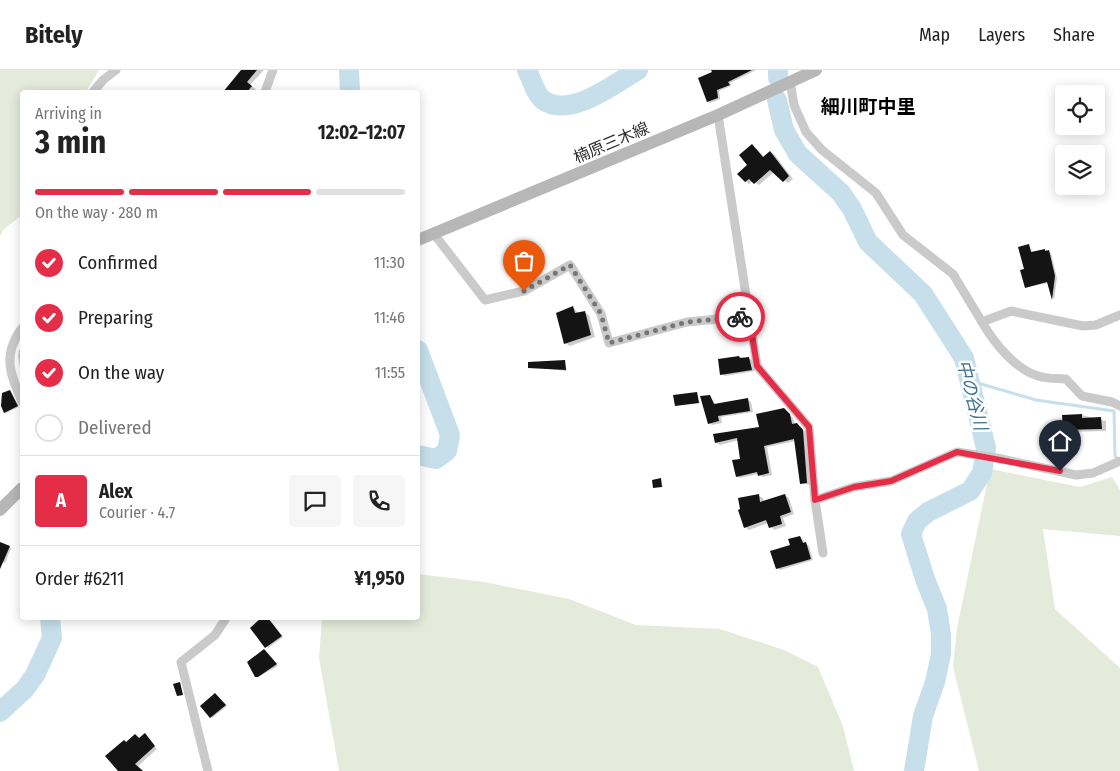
<!DOCTYPE html>
<html lang="en">
<head>
<meta charset="utf-8">
<style>
  body { margin:0; font-family:"Fira Sans Condensed","Noto Sans JP",sans-serif; background:#f6f6f6; color:#222; height:100vh; display:flex; flex-direction:column; font-size:19px; white-space:nowrap }
  * { box-sizing:border-box; margin:0 }
  p { font-size:16px; color:#767676 }
  .icon { flex:none; width:28px; height:28px; fill:none; stroke:currentColor; stroke-width:2; stroke-linecap:round; stroke-linejoin:round }
  .map { position:relative; flex:1; overflow:hidden }
  .drawer { position:absolute; left:20px; top:20px; width:400px; height:530px; display:flex; flex-direction:column; background:#fff; border-radius:5px; box-shadow:0 2px 12px #0003 }
  .drawer>* { flex:none }
  .controls { position:absolute; left:1055px; top:15px; display:grid; gap:10px }
  .controls a { display:grid; place-items:center; width:50px; height:50px; border-radius:5px; background:#fff; box-shadow:0 2px 12px #0003; font-size:25px }
  .pin { position:absolute; display:grid; place-items:center; width:42px; height:42px; color:#fff; margin:-51px -21px; border-radius:50% 50% 50% 0; rotate:-45deg; box-shadow:0 0 5px #0007 }
  .pin .icon { rotate:45deg }
  .courier { position:absolute; display:grid; place-items:center; width:50px; height:50px; margin:-25px; border:4px solid #e62d48; border-radius:50%; background:#fff; color:#222; box-shadow:0 1px 6px #0007 }
  .summary em { font-style:normal; font-weight:700 }
  .summary div { display:flex; flex-direction:column-reverse }
  .summary { display:flex; align-items:center; justify-content:space-between; height:85px; padding:0 15px }
  h1 { font-size:32px; font-weight:700; line-height:38px }
  .bar { display:grid; grid-template-columns:repeat(4,1fr); gap:8px 5px; align-content:center; height:60px; padding:0 15px }
  .bar i { height:6px; border-radius:4px; background:#e0e0e0 }
  .bar .current { background:#e62d48 }
  .bar p { grid-column:span 4 }
  .line { display:flex; align-items:center; gap:12px; padding:0 15px; border-top:1px solid #e0e0e0 }
  .line div { flex:1 }
  .round { display:grid; place-items:center; flex:none; width:52px; height:52px; border-radius:5px; background:#f6f6f6 }
  ol { padding:0 15px; list-style:none }
  li { display:flex; align-items:center; gap:15px; height:55px }
  li p { margin-inline-start:auto }
  li .icon { padding:5px; border-radius:50%; background:#e62d48; color:#fff; stroke-width:4 }
  li:last-child { color:#767676 }
  li i { width:28px; height:28px; border:2px solid #e0e0e0; border-radius:50% }
  header { display:flex; align-items:center; gap:30px; box-sizing:border-box; height:70px; padding:0 25px; background:#fff; border-bottom:1px solid #e0e0e0 }
  header strong { font-size:24px }
  nav { display:flex; gap:28px; margin-inline-start:auto; font-size:18px }
  .map>svg:first-child { display:block }
  .green { fill:#e4ebda }
  .shadow { fill:#0003 }
  .lines { fill:none; stroke-linecap:round; stroke-linejoin:round }
  .stream { stroke:#c6dfeb; stroke-width:3 }
  .river { stroke:#c6dfeb; stroke-width:20 }
  .building { fill:#141414 }
  .minor { stroke:#cacaca; stroke-width:9 }
  .secondary { stroke:#b7b7b7; stroke-width:12 }
  .done { stroke:#767676; stroke-width:5; stroke-dasharray:0 9 }
  .route { stroke:#e62d48; stroke-width:6 }
  .labels { text-anchor:middle; stroke-width:5; stroke-linejoin:round; paint-order:stroke }
  .street-label { font-size:16px; fill:#2d2d2d; stroke:#fff }
  .water-label { font-size:18px; font-style:italic; fill:#3b748f; stroke:#fff }
  .quarter-label { font-size:19px; font-weight:bold; fill:#000; stroke:#fff }
</style>
</head>
<body>
<header>
<strong>Bitely</strong>
<nav><a>Map</a><a>Layers</a><a>Share</a></nav>
</header>
<div class="map">
<svg width="1120" height="701" viewBox="0 0 1120 701">
  <rect width="100%" height="100%" fill="#fff"/>
  <!-- green -->
  <g class="green">
    <polygon points="0,0 99,0 86,22 22,22 22,145 3,160 0,166"/>
    <polygon points="990,399 1080,417 1112,407 1120,420 1120,466 1043,459 1055,539 1120,598 1120,701 979,701 953,597 957,558"/>
    <polygon points="418,504 484,512 569,529 636,555 720,559 784,580 818,597 843,656 854,701 339,701 319,588 322,548 418,548"/>
  </g>
  <!-- shadow -->
  <g class="shadow">
    <polygon points="243,0 264,0 250,15 256,19 253,22 226,22"/>
    <polygon points="720,0 756,0 730,13 731,16 719,21 720,29 710,33 708,32"/>
    <polygon points="756,78 764,87 770,82 774,84 793,109 788,113 774,102 759,115 753,111 749,114 745,111"/>
    <polygon points="1029,175 1033,183 1045,180 1051,183 1057,208 1054,230 1049,213 1026,217"/>
    <polygon points="573,237 579,244 584,242 589,245 595,267 570,276 565,273"/>
    <polygon points="19,280 22,280 22,307 18,286"/>
    <polygon points="739,287 753,290 755,301 725,306 722,304"/>
    <polygon points="565,291 567,301 530,297"/>
    <polygon points="10,321 19,337 6,343 5,342"/>
    <polygon points="697,324 700,333 676,335"/>
    <polygon points="710,326 716,335 748,330 751,332 753,342 721,347 722,353 712,355 709,353"/>
    <polygon points="784,339 793,348 795,355 801,357 806,363 811,415 801,413 796,371 767,377 772,405 763,407 758,404 740,408 737,406 742,390 739,370 720,375 716,373 761,358"/>
    <polygon points="1082,345 1106,351 1106,361 1069,362 1064,359"/>
    <polygon points="660,409 663,417 654,417"/>
    <polygon points="785,425 789,428 794,444 783,448 786,456 774,460 768,453 749,460 745,457 759,426 763,428 764,433"/>
    <polygon points="800,467 809,476 813,490 780,500 777,498"/>
    <polygon points="0,473 11,478 5,493 0,491"/>
    <polygon points="264,548 268,548 283,567 268,578 252,558"/>
    <polygon points="265,580 278,596 258,607 251,600"/>
    <polygon points="215,624 227,636 212,648 211,647"/>
    <polygon points="145,665 157,679 138,696 143,701 121,701 127,673 140,669"/>
  </g>
  <g class="lines">
    <!-- stream -->
    <polyline class="stream" points="971,311 1036,330 1114,341 1115,386 1118,389"/>
    <!-- river -->
    <g class="river">
      <polyline points="349,0 350,22"/>
      <path d="M527,0C531,8 536,25 543,30C570,49 614,14 638,0"/>
      <polyline points="778,8 778,0"/>
      <polyline points="777,30 784,60 798,84 841,123 852,139 868,172 923,224 964,288 986,378 982,403 970,421 928,442 917,451 911,464 925,509 937,539 941,564 941,584 935,612 923,646 914,701"/>
      <polyline points="418,280 450,365 447,381 436,389 418,385"/>
      <polyline points="0,642 25,619 35,605 52,568 50,548"/>
    </g>
  </g>
  <!-- building -->
  <g class="building">
    <polygon points="241,0 257,0 247,12 252,16 247,22 223,22"/>
    <polygon points="711,0 752,0 728,12 730,15 717,20 718,28 707,32 698,8 712,2"/>
    <polygon points="752,74 763,87 770,81 789,106 783,112 770,100 754,114 749,109 745,112 737,104 747,95 739,85"/>
    <polygon points="1029,174 1031,182 1045,179 1045,181 1049,180 1055,206 1052,230 1047,212 1025,218 1020,200 1024,199 1018,177"/>
    <polygon points="573,236 575,243 585,241 591,265 564,274 556,243"/>
    <polygon points="739,286 740,288 749,287 752,300 720,305 718,289"/>
    <polygon points="565,290 566,300 528,298 528,292"/>
    <polygon points="10,320 18,336 4,343 1,336 2,323"/>
    <polygon points="697,322 699,333 675,336 673,325"/>
    <polygon points="710,325 714,334 748,328 750,341 718,346 719,351 708,354 700,326"/>
    <polygon points="784,338 790,344 792,354 797,353 803,360 807,413 800,414 794,369 764,376 769,403 758,406 757,402 736,407 732,390 740,389 737,368 715,373 713,364 759,357 756,344"/>
    <polygon points="1082,344 1082,348 1101,347 1102,359 1063,360 1062,345"/>
    <polygon points="661,408 662,417 653,418 652,410"/>
    <polygon points="759,424 760,432 785,424 791,442 780,446 782,454 769,458 766,450 744,458 738,440 740,439 738,428"/>
    <polygon points="800,466 803,473 806,472 811,489 776,499 770,481 790,475 788,469"/>
    <polygon points="0,472 10,476 0,499"/>
    <polygon points="261,548 268,548 282,566 265,578 250,558"/>
    <polygon points="264,579 277,594 258,607 255,607 247,592"/>
    <polygon points="180,612 183,625 177,626 173,614"/>
    <polygon points="215,623 226,635 210,648 200,636"/>
    <polygon points="145,663 155,676 135,694 143,701 118,701 105,686 124,670 126,672 135,664 139,668"/>
  </g>
  <g class="lines">
    <!-- minor -->
    <g class="minor">
      <polyline points="790,11 794,35 806,62 822,80 876,123 903,165 953,204 982,252 1011,241 1083,256 1096,255 1120,245"/>
      <polyline points="93,22 103,10 116,0"/>
      <polyline points="265,22 273,0"/>
      <polyline points="718,45 757,296 809,357 815,430 823,483"/>
      <polyline points="434,164 485,230 524,221 570,195 601,244 609,273 687,252 749,246"/>
      <path d="M982,252C994,273 1017,302 1042,307C1050,309 1058,308 1066,309L1082,326L1112,332L1120,336"/>
      <path d="M22,258C2,285 10,303 22,332"/>
      <polyline points="815,430 854,417 891,411 957,382 997,388 1076,405 1093,403 1120,391"/>
      <polyline points="208,701 181,592 215,565 226,548"/>
    </g>
    <!-- secondary -->
    <g class="secondary">
      <polyline points="418,170 718,45 816,0"/>
      <polyline points="0,440 22,418"/>
    </g>
  </g>
  <g class="lines">
    <!-- done -->
    <polyline class="done" points="524,221 570,195 601,244 609,273 687,252 740,247"/>
    <!-- route -->
    <polyline class="route" points="740,247 749,246 757,296 809,357 815,430 854,417 891,411 957,382 1060,401"/>
  </g>
  <g class="labels">
    <!-- street labels -->
    <g class="street-label">
      <text transform="translate(611 72) rotate(-23)" y="6">楠原三木線</text>
    </g>
    <!-- water labels -->
    <g class="water-label">
      <text transform="translate(972 325) rotate(75)" y="6">中の谷川</text>
    </g>
    <!-- quarter labels -->
    <g class="quarter-label">
      <text x="868" y="43">細川町中里</text>
    </g>
  </g>
</svg>
<div class="controls">
<a><svg class="icon" aria-label="locate" viewBox="0 0 24 24"><circle cx="12" cy="12" r="6"/><path d="M12 2v4M12 18v4M2 12h4M18 12h4"/></svg></a>
<a><svg class="icon" aria-label="layers" viewBox="0 0 24 24"><path d="M12 4l9 5-9 5-9-5zM3 14l9 5 9-5"/></svg></a>
</div>
<div class="pin" style="left:524px;top:221px;background:#ea580c"><svg class="icon" aria-label="bag" viewBox="0 0 24 24"><path d="M5 8h14l-1 12H6zM9 8a3 3 0 0 1 6 0"/></svg></div>
<div class="pin" style="left:1060px;top:401px;background:#1f2937"><svg class="icon" aria-label="home" viewBox="0 0 24 24"><path d="M3 11l9-7 9 7M6 9v11h12V9"/></svg></div>
<div class="courier" style="left:740px;top:247px"><svg class="icon" aria-label="bike" viewBox="0 0 24 24"><circle cx="6" cy="16" r="4"/><circle cx="18" cy="16" r="4"/><path d="M6 16l4-8h5l3 8M10 8l3 8H6M13 5h3"/></svg></div>
<section class="drawer">
<div class="summary"><div><h1>3 min</h1><p>Arriving in</p></div><em>12:02–12:07</em></div>
<div class="bar"><i class="current"></i><i class="current"></i><i class="current"></i><i></i><p>On the way · 280 m</p></div>
<ol>
<li><svg class="icon" aria-label="check" viewBox="0 0 24 24"><path d="M5 12l5 5 9-10"/></svg>Confirmed<p>11:30</p></li>
<li><svg class="icon" aria-label="check" viewBox="0 0 24 24"><path d="M5 12l5 5 9-10"/></svg>Preparing<p>11:46</p></li>
<li><svg class="icon" aria-label="check" viewBox="0 0 24 24"><path d="M5 12l5 5 9-10"/></svg>On the way<p>11:55</p></li>
<li><i></i>Delivered</li>
</ol>
<div class="line" style="height:90px"><b class="round" style="background:#e62d48;color:#fff">A</b><div><b>Alex</b><p>Courier · 4.7</p></div><a class="round"><svg class="icon" aria-label="chat" viewBox="0 0 24 24"><path d="M4 5h16v11H9l-5 4z"/></svg></a><a class="round"><svg class="icon" aria-label="phone" viewBox="0 0 24 24"><path d="M5 4h4l2 5-3 2q2 4 5 5l2-3 5 2v4C11 20 4 13 5 4z"/></svg></a></div>
<div class="line" style="height:65px"><div>Order #6211</div><b>¥1,950</b></div>
</section>
</div>
</body>
</html>
